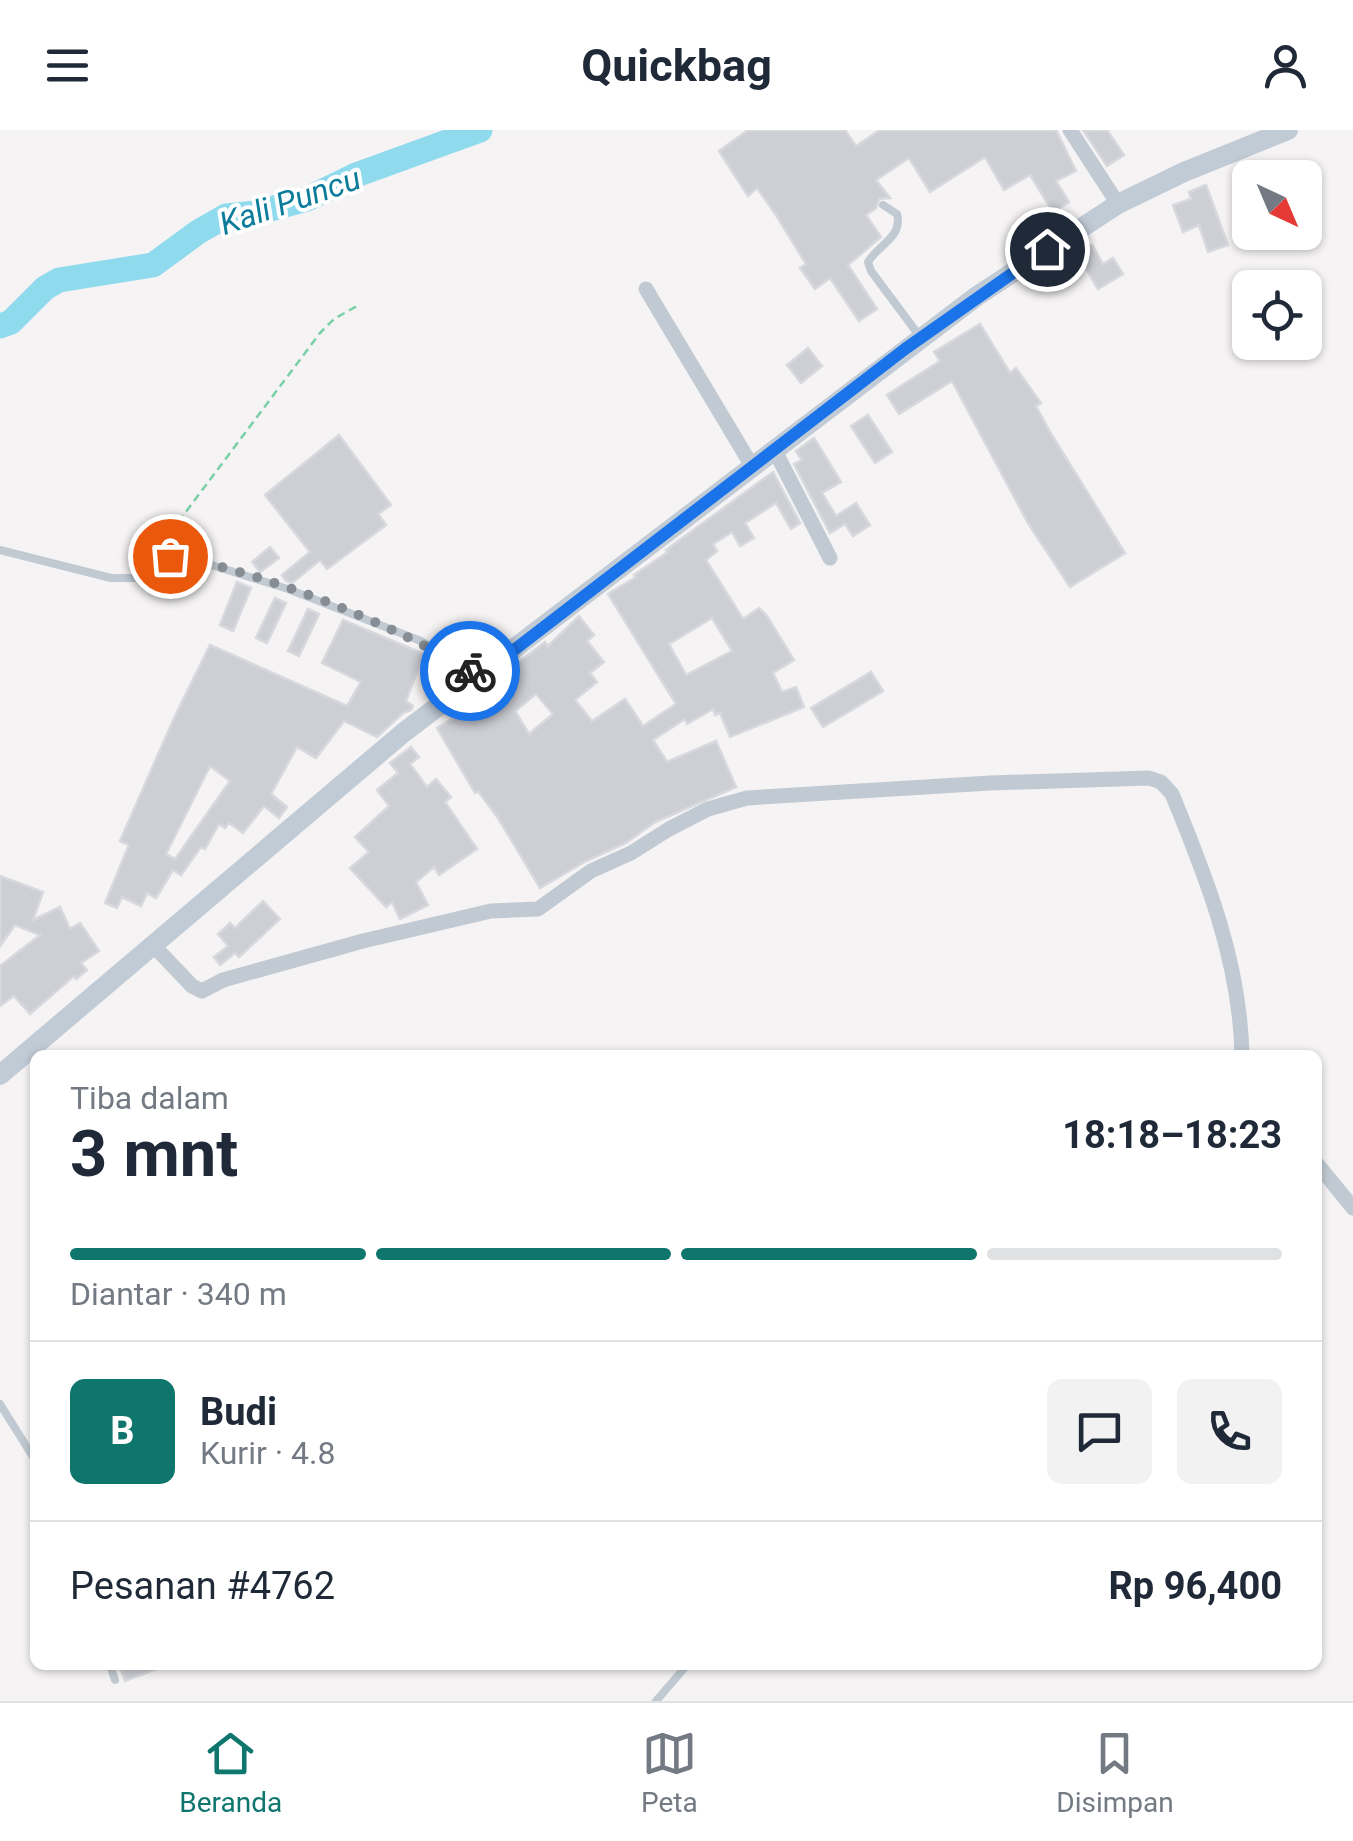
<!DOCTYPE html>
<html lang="id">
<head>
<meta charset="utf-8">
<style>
  body { margin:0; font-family:Roboto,sans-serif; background:#f2f2f3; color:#1f2937; height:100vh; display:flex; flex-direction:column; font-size:38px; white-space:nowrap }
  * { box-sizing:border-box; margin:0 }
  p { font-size:32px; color:#747a83 }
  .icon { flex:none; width:55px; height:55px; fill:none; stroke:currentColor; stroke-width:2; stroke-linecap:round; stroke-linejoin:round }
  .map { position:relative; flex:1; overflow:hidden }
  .sheet { position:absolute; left:30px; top:920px; width:1292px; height:620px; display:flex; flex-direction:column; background:#fff; border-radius:15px; box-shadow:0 2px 8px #0004 }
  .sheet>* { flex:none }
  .needle { width:65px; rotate:136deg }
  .fabs { position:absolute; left:1232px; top:30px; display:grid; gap:20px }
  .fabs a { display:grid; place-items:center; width:90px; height:90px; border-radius:15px; background:#fff; box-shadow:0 2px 8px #0004; font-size:50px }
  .pin { position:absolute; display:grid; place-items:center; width:85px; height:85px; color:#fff; margin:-42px; border:5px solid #fff; border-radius:50%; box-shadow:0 2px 10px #0007 }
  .courier { position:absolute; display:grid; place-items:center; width:100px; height:100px; margin:-50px; border:8px solid #1a73e8; border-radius:50%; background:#fff; color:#222; box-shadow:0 2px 12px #0007 }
  .head em { font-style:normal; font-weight:700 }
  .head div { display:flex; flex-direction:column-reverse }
  .head { display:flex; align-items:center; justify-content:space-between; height:170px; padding:0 40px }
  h1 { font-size:65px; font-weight:700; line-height:75px }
  .bar { display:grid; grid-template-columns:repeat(4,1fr); gap:15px 10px; align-content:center; height:120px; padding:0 40px }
  .bar i { height:12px; border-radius:8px; background:#e0e1e3 }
  .bar .current { background:#0f766e }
  .bar p { grid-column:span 4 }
  .line { display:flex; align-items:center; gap:25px; padding:0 40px; border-top:2px solid #e0e1e3 }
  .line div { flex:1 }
  .round { display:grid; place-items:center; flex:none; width:105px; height:105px; border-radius:15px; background:#f2f2f3 }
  header { display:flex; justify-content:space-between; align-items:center; height:130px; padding:0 40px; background:#fff; font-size:45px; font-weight:700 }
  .menu { display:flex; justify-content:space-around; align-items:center; height:140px; border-top:2px solid #e0e1e3; background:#fff; font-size:28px; color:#747a83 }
  .menu a { display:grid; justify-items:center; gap:5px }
  .menu .current { color:#0f766e }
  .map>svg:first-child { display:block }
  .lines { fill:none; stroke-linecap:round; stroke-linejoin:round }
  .river { stroke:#90daee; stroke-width:25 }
  .building { fill:#cdcfd5; stroke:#d7d9de; stroke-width:2.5; fill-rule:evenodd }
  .path { stroke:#7ad0a6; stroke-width:2.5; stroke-dasharray:8 5; stroke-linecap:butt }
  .service { stroke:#c1cad2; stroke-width:8 }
  .minor { stroke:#c1cad2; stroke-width:15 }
  .secondary { stroke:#c1cbd6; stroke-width:20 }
  .done { stroke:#868d94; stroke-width:10; stroke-dasharray:0 18 }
  .route { stroke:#1a73e8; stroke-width:12 }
  .labels { text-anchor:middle; stroke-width:8; stroke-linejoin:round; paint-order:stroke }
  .water-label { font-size:32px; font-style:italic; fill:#0c7c9b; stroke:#fff }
</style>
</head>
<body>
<header><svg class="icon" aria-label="menu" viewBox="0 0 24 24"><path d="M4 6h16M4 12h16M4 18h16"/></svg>Quickbag<svg class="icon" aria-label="person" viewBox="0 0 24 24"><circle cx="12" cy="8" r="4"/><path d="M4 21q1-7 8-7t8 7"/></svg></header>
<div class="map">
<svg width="1353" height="1571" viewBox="0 0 1353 1571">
  <rect width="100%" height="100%" fill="#f5f3f3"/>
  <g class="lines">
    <!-- river -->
    <polyline class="river" points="0,196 11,192 45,158 59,150 153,135 198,102 226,86 256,83 307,69 356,45 480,0"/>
  </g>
  <!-- building -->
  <g class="building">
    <polygon points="748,0 845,0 856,16 880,0 1056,0 1076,41 1056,51 1069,72 1053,82 1030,45 1004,60 985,27 930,62 909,28 876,50 890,68 879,69 876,78 866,85 881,107 848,135 877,179 859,191 830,148 815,159 800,138 806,134 776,85 757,58 748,66 719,21"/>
    <polygon points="1083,0 1107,0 1124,25 1107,36"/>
    <polygon points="1206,55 1228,115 1208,122 1199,95 1183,102 1173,75 1191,69 1189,62"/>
    <polygon points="1092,115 1103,134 1113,128 1123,144 1098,159 1085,137 1058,151 1050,135 1064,125 1067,131"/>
    <polygon points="980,194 1010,243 1016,238 1041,273 1036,276 1050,302 1125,423 1070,457 1028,393 952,251 899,284 887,265 940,231 934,222"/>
    <polygon points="808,218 822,236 801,253 787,235"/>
    <polygon points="868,285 892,322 875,333 851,296"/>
    <polygon points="339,305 391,375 378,384 386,395 327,439 320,430 292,453 286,451 282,445 310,422 265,365"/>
    <polygon points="814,308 841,352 822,363 836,386 856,373 870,395 853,406 845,394 830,403 794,334 802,330 796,321"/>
    <path d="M773,342L800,393L791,399L776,373L745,393L754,408L740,416L732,402L713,414L717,421L706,430L743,489L759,478L767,486L794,530L773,543L782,562L796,557L804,577L730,607L720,583L715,585L713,579L687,594L685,589L653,610L667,632L716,611L736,657L655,692L626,713L586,731L540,758L498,688L478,661L475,663L437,598L496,562L490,554L545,512L548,516L579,486L594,505L587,511L604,532L590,543L597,552L575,570L592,591L625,569L643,596L676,574L608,464L636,447L634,445L668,422L666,420ZM712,488L732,521L686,545L669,514ZM536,564L553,584L529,604L515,581Z"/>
    <polygon points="270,417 279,428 260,442 252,432"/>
    <polygon points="237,452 251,458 233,501 220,495"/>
    <polygon points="275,468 286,473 267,513 256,508"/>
    <polygon points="308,479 319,484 299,526 288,521"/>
    <path d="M343,490L424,524L406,571L413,576L411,580L403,583L377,607L344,591L316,628L297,617L271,664L287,677L279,688L264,676L243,703L229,693L225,698L219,694L205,719L201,717L181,745L173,740L156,768L147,763L141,776L122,767L117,778L105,773L129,715L120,711L175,586L210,515L347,576L361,552L322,533ZM210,636L230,651L175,729L166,724Z"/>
    <polygon points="871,542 883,561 823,597 811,578"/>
    <polygon points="411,617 419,627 410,634 427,657 436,649 451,667 445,672 477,719 439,745 434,737 416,752 428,775 400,789 392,772 386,777 350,738 369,722 355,707 389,676 377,660 398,643 390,633"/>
    <polygon points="0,746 43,762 33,790 60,777 70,799 80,793 99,821 81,833 87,840 76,849 74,846 30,884 14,866 0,876 0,836 40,805 15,795 0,816"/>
    <polygon points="263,771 280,789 239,827 235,823 220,835 214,827 228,816 218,804 230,793 235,798"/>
    <polygon points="119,1535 165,1535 165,1536 125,1551"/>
  </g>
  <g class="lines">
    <!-- path -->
    <polyline class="path" points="170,415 170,403 320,203 334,189 357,176"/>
    <!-- service -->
    <g class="service">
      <path d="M883,75L897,84C903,107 879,114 868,132L871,141L921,208"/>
      <polyline points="0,420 111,448 134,448 171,426 199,431 288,459 421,511 477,545"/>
      <polyline points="0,1274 35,1330"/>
      <polyline points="110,1535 115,1550"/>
      <polyline points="656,1571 687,1535"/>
    </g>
    <!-- minor -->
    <g class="minor">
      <polyline points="1070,0 1118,74"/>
      <polyline points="646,159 752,336"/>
      <polyline points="774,319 830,428"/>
      <path d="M153,815L192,856L202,861L223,850L363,811L491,781L538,779L591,741L631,723L669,699L708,679L747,668L990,653L1149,648L1161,652L1172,664C1207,749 1240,832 1242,925"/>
      <polyline points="1318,1035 1353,1078"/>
    </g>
    <!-- secondary -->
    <polyline class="secondary" points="0,945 403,603 977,166 1118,74 1184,42 1288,0"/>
  </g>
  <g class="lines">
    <!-- done -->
    <path class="done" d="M170,426C262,441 391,493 470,541"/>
    <!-- route -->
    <polyline class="route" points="470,541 479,547 905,219 1047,119"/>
  </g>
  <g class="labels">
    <!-- water labels -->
    <g class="water-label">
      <text transform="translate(290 71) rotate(-19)" y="11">Kali Puncu</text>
    </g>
  </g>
</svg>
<div class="fabs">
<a><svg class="needle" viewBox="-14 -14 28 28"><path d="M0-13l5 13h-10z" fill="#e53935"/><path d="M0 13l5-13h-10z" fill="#747a83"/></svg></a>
<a><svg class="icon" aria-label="locate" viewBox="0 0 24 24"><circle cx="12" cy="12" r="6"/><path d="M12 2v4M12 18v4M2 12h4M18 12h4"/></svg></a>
</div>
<div class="pin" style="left:170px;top:426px;background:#ea580c"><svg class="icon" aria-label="bag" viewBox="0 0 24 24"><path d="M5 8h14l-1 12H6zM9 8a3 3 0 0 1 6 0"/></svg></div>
<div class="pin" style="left:1047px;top:119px;background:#1f2937"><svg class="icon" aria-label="home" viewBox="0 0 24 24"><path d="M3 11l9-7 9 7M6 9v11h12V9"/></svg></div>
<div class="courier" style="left:470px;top:541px"><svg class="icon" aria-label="bike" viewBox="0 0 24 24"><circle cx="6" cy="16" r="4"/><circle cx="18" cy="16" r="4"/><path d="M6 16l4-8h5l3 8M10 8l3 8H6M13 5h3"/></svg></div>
<section class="sheet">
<div class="head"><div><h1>3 mnt</h1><p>Tiba dalam</p></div><em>18:18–18:23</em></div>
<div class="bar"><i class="current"></i><i class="current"></i><i class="current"></i><i></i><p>Diantar · 340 m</p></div>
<div class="line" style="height:180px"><b class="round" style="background:#0f766e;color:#fff">B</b><div><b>Budi</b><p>Kurir · 4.8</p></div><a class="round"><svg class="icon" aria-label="chat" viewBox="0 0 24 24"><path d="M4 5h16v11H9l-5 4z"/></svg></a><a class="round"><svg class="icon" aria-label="phone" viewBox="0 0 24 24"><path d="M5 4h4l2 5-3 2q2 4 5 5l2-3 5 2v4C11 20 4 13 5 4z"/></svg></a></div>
<div class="line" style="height:130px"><div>Pesanan #4762</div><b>Rp 96,400</b></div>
</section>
</div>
<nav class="menu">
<a class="current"><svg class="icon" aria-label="home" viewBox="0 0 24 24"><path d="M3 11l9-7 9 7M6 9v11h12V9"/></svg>Beranda</a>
<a><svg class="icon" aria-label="map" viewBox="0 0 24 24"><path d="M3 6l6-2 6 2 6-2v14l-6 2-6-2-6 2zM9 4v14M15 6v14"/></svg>Peta</a>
<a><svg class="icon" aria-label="saved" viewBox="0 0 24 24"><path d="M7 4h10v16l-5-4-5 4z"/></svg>Disimpan</a>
</nav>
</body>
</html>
